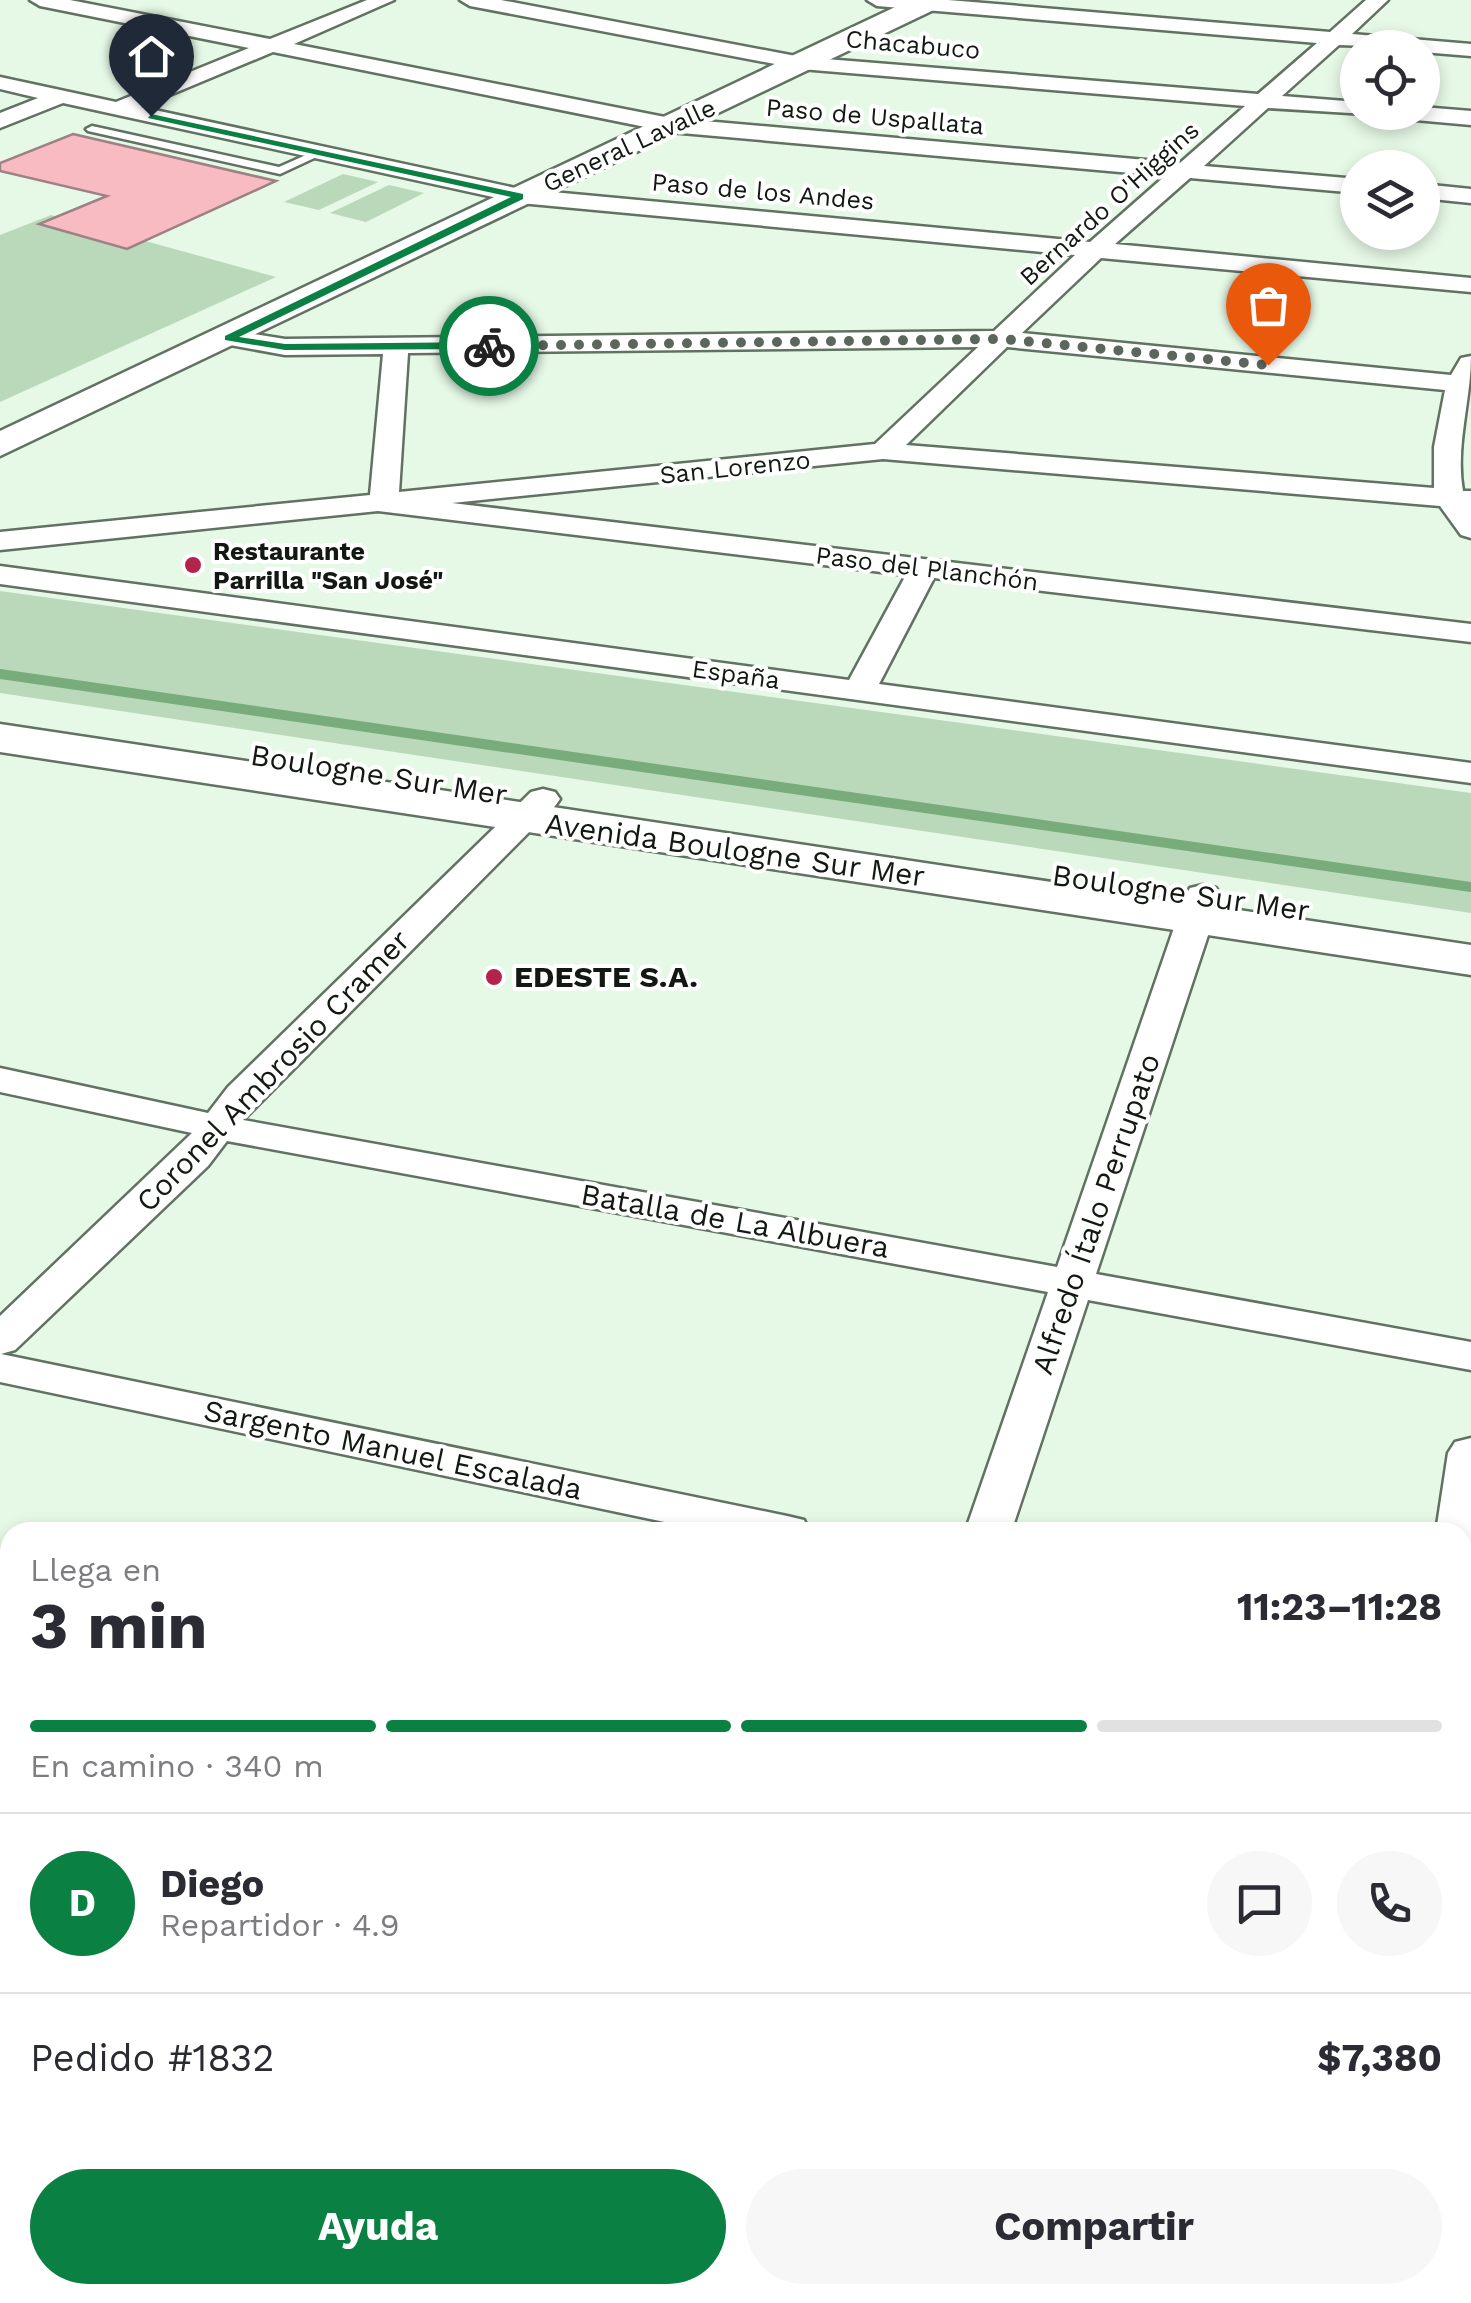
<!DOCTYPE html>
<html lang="es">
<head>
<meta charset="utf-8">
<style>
  body { margin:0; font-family:"Work Sans",sans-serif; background:#f7f7f7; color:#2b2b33; height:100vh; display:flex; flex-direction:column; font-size:38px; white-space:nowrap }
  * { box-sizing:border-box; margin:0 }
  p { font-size:32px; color:#7c7c81 }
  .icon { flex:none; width:55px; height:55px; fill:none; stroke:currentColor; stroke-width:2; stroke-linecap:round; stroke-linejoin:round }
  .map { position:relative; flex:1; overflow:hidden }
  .side { position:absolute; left:0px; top:1522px; width:1472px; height:782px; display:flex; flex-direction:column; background:#fff; border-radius:30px 30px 0 0; box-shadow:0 5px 15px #0003 }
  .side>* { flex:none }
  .fabs { position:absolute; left:1340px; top:30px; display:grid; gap:20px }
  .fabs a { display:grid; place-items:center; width:100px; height:100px; border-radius:50%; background:#fff; box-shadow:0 5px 15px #0003; font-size:50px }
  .pin { position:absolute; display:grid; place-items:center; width:85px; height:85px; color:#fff; margin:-102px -42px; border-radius:50% 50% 50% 0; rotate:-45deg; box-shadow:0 0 10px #0007 }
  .pin .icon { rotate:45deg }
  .courier { position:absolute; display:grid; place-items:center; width:100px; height:100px; margin:-50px; border:8px solid #0b8043; border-radius:50%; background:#fff; color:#222; box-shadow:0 2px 12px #0007 }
  .overview em { font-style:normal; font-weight:700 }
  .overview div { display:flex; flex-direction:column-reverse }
  .overview { display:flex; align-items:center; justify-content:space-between; height:170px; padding:0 30px }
  h1 { font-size:65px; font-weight:700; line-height:75px }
  .bar { display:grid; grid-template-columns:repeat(4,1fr); gap:15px 10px; align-content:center; height:120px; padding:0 30px }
  .bar i { height:12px; border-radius:8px; background:#e1e1e2 }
  .bar .on { background:#0b8043 }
  .bar p { grid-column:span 4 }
  .line { display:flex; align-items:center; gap:25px; padding:0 30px; border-top:2px solid #e1e1e2 }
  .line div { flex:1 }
  .round { display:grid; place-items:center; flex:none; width:105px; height:105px; border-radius:52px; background:#f7f7f7 }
  .button { display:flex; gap:20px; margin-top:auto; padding:20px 30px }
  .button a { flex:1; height:115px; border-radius:60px; background:#0b8043; color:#fff; font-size:40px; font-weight:700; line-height:115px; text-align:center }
  .button a+a { background:#f7f7f7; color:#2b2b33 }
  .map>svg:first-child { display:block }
  .green { fill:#bad9ba }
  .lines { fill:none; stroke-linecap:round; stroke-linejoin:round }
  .stream { stroke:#79ac7b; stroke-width:10 }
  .building { fill:#f8bbc2; stroke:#9c8285; stroke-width:2.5 }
  .service-casing { stroke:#627262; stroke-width:5 }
  .minor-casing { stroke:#627262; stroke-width:5 }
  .secondary-casing { stroke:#627262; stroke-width:5 }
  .primary-casing { stroke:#627262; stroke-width:5 }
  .service { fill:#fff; fill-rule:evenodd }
  .minor { fill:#fff; fill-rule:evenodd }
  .secondary { fill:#fff; fill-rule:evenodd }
  .primary { fill:#fff; fill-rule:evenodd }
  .route { fill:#0b8043 }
  .done { stroke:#5c665c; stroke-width:10; stroke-dasharray:0 18 }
  .poi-dot { fill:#b4234b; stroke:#fff; stroke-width:4 }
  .labels { text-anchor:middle; stroke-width:8; stroke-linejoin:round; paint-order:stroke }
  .far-street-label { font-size:25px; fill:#121812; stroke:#fff }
  .far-poi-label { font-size:25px; font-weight:bold; fill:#121812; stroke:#fff; text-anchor:start }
  .street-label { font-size:30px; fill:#121812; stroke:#fff }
  .poi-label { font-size:30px; font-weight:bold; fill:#121812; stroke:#fff; text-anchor:start }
</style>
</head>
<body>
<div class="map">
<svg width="1471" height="2303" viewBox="0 0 1471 2303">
  <rect width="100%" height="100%" fill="#e6f8e6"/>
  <!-- green -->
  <g class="green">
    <polygon points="343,174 378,182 319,210 284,202"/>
    <polygon points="389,185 424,193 366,222 330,213"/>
    <polygon points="51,215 276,277 0,402 0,235"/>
    <polygon points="0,591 1471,793 1471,913 0,693"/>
  </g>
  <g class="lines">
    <!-- stream -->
    <polyline class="stream" points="0,674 1471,887"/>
  </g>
  <!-- building -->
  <polygon class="building" points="73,134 276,181 127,249 39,224 107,196 0,171 0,163"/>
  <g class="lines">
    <defs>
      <polygon id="service" points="92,126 279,167 315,151 325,153 280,174 88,131 86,129"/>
      <g id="minor">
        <path d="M30,0H70L270,39L367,0H394L294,44L670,118L1180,163L1245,106L801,69L470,6L460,0H501L801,57L1258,94L1317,43L877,6L867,0H948L1330,32L1366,0H1388L1352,34L1471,44V56L1422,52V48L1339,45L1282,96L1358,102V112L1366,114L1268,108L1204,166L1358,179V193L1190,178L1115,244L1471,278V292L1101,258L1022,333L1451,375L1461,358L1471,356C1471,401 1455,446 1463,491H1471V538L1461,535L1440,506L883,459L452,503L1471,624V642L934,578L879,684L1471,763V783L0,584V566L849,680L906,575L378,511L0,550V532L370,495L383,354L285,355L219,343L215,338L219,333L228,330L285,339L994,331L1075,255L520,203L63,103L0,128V113L38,98L0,89V77L116,102L249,48L40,6ZM273,52L670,132L1165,176L1090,242L520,189L141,107ZM978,347L875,444L399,492L408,353ZM1007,347L1445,390L1434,447V488L906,445Z"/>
        <polygon points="1422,107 1471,111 1471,125 1404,119 1393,112 1422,112"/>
        <polygon points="1422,184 1471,189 1471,203 1422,198"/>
        <polygon points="543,789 555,792 560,799 555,806 243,1120 1057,1267 1185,896 1190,888 1203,885 1216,888 1221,896 1096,1274 1471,1342 1471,1370 1088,1300 1011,1532 965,1532 1048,1292 227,1141 208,1166 15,1350 1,1354 787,1516 804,1520 810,1532 712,1532 0,1382 0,1316 192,1133 0,1092 0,1068 208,1113 228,1087 531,792"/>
        <polygon points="1471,1438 1471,1545 1462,1547 1462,1532 1436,1532 1448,1453 1455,1442"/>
        <polygon points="0,1689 10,1691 10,1729 0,1727"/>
        <polygon points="1462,1884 1471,1886 1471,1928 1462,1926"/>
        <polygon points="0,2151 10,2154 10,2204 0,2201"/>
        <polygon points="399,2295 483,2295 487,2303 403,2303"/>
        <polygon points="701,2295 761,2295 758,2303 698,2303"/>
        <polygon points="1312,2295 1372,2295 1371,2303 1311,2303"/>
      </g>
      <polygon id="secondary" points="910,0 946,0 942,6 0,456 0,431"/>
      <polygon id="primary" points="0,724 1471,945 1471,975 0,752"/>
    </defs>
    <!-- service casing -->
    <use href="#service" class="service-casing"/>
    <!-- minor casing -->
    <use href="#minor" class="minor-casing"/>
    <!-- secondary casing -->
    <use href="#secondary" class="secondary-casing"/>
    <!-- primary casing -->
    <use href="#primary" class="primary-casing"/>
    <!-- service -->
    <use href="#service" class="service"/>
    <!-- minor -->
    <use href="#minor" class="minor"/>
    <!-- secondary -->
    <use href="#secondary" class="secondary"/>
    <!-- primary -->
    <use href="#primary" class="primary"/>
  </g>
  <!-- route -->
  <polygon class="route" points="151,114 523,194 523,199 239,337 285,344 489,342 495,346 489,349 285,350 225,340 225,336 511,197 148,118"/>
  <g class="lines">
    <!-- done -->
    <polyline class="done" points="489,346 1002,339 1268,365"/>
  </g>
  <!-- markers -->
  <g class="poi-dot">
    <circle cx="193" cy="565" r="10"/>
    <circle cx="494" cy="977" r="10"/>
  </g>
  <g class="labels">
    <!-- far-street labels -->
    <g class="far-street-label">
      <text transform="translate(913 44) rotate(5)" y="9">Chacabuco</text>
      <text transform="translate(875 116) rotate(5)" y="9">Paso de Uspallata</text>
      <text transform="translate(629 145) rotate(-25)" y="9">General Lavalle</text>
      <text transform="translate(763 191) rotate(5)" y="9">Paso de los Andes</text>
      <text transform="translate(1109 203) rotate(-42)" y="9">Bernardo O'Higgins</text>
      <text transform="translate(735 467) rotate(-6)" y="9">San Lorenzo</text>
      <text transform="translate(927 568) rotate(7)" y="9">Paso del Planchón</text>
      <text transform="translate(736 674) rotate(8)" y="9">España</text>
    </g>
    <!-- far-poi labels -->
    <g class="far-poi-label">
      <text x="213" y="560">Restaurante<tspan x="213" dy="29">Parrilla "San José"</tspan></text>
    </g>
    <!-- street labels -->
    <g class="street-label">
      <text transform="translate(379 775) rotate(9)" y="10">Boulogne Sur Mer</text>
      <text transform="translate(735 850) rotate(8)" y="10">Avenida Boulogne Sur Mer</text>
      <text transform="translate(1181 893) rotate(8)" y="10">Boulogne Sur Mer</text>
      <text transform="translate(273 1071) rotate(-46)" y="10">Coronel Ambrosio Cramer</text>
      <text transform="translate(1096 1214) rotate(-71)" y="10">Alfredo Ítalo Perrupato</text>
      <text transform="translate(735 1221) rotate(10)" y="10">Batalla de La Albuera</text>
      <text transform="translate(393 1450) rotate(12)" y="10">Sargento Manuel Escalada</text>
    </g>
    <!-- poi labels -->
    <g class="poi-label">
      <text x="514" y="987">EDESTE S.A.</text>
    </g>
  </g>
</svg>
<div class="fabs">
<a><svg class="icon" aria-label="locate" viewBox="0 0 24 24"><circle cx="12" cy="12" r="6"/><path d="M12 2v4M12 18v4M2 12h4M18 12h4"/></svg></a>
<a><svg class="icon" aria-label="layers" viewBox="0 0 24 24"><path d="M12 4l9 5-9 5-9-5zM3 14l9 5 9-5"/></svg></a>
</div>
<div class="pin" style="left:1268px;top:365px;background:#ea580c"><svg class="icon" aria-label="bag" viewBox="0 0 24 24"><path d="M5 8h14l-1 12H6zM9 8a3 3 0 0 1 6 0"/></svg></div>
<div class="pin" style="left:151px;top:116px;background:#1f2937"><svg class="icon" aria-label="home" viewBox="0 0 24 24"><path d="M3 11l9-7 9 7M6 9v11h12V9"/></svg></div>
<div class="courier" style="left:489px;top:346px"><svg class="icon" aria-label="bike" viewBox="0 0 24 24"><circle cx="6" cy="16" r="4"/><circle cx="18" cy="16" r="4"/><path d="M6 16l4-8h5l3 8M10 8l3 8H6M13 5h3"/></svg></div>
<section class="side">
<div class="overview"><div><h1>3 min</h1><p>Llega en</p></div><em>11:23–11:28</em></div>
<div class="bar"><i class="on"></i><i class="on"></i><i class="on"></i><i></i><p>En camino · 340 m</p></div>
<div class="line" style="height:180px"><b class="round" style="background:#0b8043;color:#fff">D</b><div><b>Diego</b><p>Repartidor · 4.9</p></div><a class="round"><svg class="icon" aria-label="chat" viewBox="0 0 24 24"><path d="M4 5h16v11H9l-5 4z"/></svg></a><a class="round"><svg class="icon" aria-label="phone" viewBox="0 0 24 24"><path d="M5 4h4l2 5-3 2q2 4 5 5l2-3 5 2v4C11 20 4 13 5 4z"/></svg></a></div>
<div class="line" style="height:130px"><div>Pedido #1832</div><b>$7,380</b></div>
<div class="button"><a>Ayuda</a><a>Compartir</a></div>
</section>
</div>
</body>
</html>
